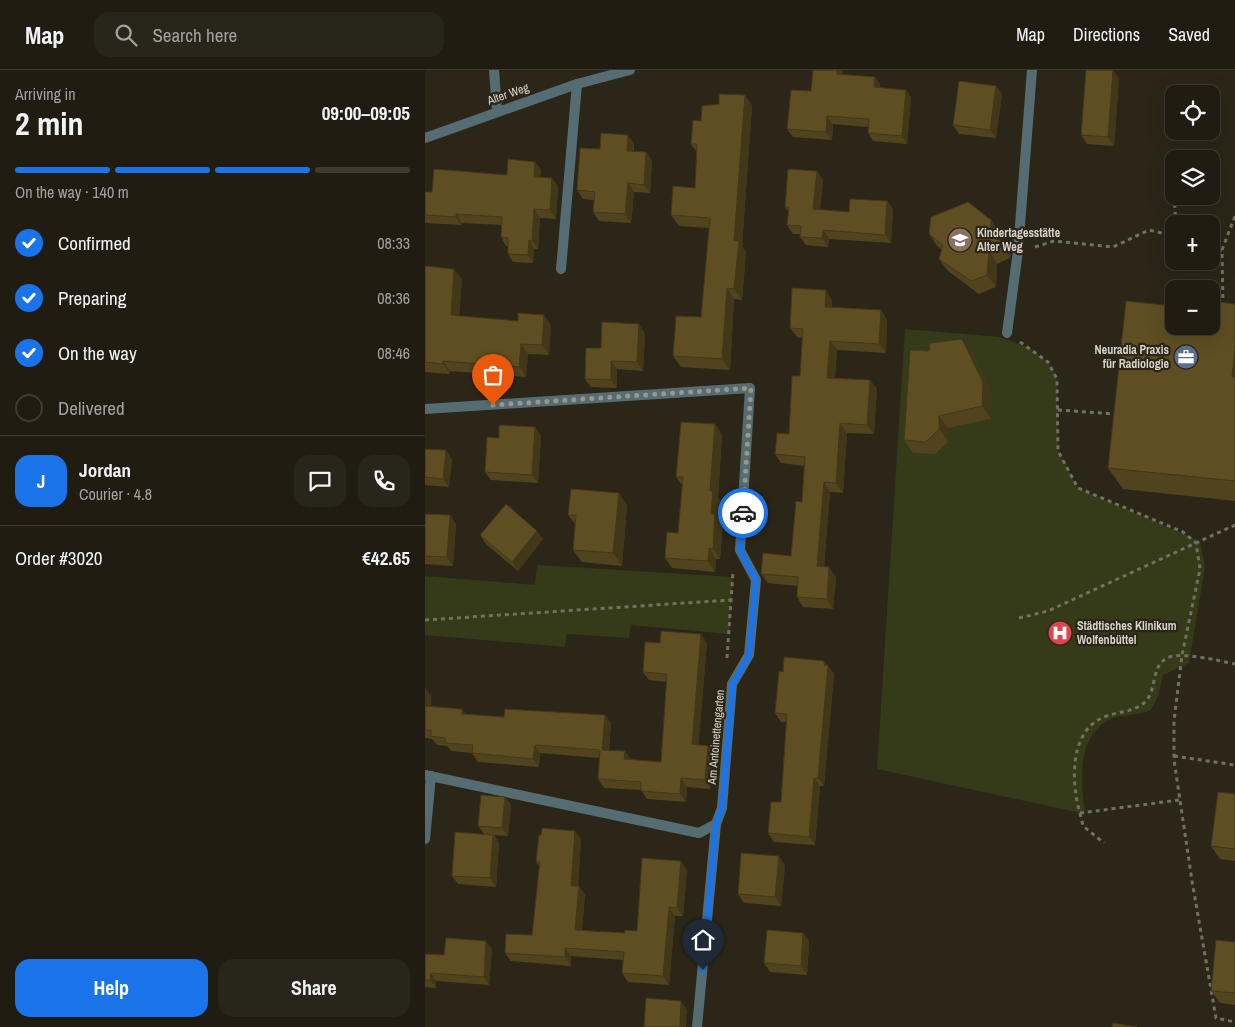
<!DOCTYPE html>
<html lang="en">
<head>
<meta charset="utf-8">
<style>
  body { margin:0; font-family:"Archivo Narrow",sans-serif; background:#28251b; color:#f1f3f6; height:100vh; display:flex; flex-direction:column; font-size:19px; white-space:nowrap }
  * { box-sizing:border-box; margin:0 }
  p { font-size:16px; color:#a2a19f }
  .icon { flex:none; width:28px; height:28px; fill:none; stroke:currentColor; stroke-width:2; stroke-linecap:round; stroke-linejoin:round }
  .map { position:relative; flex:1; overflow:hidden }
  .sheet { display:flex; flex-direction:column; background:#201c12; width:425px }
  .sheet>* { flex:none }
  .controls { position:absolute; left:740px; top:15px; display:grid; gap:10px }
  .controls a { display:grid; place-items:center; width:55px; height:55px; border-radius:10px; background:#201c12; box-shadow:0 5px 20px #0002,0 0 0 1px #3d3a32; font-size:25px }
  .pin { position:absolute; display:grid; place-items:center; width:42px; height:42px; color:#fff; margin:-51px -21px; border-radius:50% 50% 50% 0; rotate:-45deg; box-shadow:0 0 5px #0007 }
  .pin .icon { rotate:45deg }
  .courier { position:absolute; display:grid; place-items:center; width:50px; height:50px; margin:-25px; border:4px solid #1a73e8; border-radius:50%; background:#fff; color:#222; box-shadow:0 1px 6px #0007 }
  .overview em { font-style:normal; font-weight:700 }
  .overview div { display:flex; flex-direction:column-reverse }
  .overview { display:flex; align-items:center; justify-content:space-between; height:85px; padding:0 15px }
  h1 { font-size:32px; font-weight:700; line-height:38px }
  .bar { display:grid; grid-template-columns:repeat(4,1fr); gap:8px 5px; align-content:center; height:60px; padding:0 15px }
  .bar i { height:6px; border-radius:4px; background:#3d3a32 }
  .bar .on { background:#1a73e8 }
  .bar p { grid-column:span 4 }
  .line { display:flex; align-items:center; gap:12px; padding:0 15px; border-top:1px solid #3d3a32 }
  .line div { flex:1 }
  .round { display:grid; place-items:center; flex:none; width:52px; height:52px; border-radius:15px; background:#28251b }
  ol { padding:0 15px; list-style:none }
  li { display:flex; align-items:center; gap:15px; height:55px }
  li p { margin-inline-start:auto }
  li .icon { padding:5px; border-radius:50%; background:#1a73e8; color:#fff; stroke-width:4 }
  li:last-child { color:#a2a19f }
  li i { width:28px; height:28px; border:2px solid #3d3a32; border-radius:50% }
  .cta { display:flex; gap:10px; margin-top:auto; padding:10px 15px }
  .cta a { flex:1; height:58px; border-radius:15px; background:#1a73e8; color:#fff; font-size:20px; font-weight:700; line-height:58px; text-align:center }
  .cta a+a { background:#28251b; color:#f1f3f6 }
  header { display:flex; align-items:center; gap:30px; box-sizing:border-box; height:70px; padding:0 25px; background:#201c12; border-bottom:1px solid #3d3a32 }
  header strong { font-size:24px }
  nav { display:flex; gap:28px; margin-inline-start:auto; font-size:18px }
  .search { width:350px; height:45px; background:#28251b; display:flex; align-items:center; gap:12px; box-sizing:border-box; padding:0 18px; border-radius:15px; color:#a2a19f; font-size:19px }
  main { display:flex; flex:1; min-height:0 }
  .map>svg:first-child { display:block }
  .green { fill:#353a18 }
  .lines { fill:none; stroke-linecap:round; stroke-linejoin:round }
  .path { stroke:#736f63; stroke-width:3; stroke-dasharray:4 4; stroke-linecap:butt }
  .service { stroke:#556d72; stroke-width:10 }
  .minor { stroke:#556d72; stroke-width:10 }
  .wall { fill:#51431d }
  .shaded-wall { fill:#423718 }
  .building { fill:#5e4e22; stroke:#423718 }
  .done { stroke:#9a968c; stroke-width:5; stroke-dasharray:0 9 }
  .route { stroke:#1a73e8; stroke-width:6 }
  .labels { text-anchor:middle; stroke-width:4.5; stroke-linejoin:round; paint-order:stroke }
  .street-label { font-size:12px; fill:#d6d3ca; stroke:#2b2618 }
  .poi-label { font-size:12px; font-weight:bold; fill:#d6d3ca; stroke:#2b2618; text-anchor:start }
</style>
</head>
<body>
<header>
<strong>Map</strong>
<div class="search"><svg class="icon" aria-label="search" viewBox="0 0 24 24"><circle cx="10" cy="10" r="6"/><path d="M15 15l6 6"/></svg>Search here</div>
<nav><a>Map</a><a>Directions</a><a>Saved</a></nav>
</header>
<main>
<section class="sheet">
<div class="overview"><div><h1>2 min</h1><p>Arriving in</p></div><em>09:00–09:05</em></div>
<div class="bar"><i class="on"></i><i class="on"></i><i class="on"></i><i></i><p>On the way · 140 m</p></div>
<ol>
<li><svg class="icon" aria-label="check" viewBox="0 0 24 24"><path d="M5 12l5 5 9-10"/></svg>Confirmed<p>08:33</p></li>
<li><svg class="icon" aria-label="check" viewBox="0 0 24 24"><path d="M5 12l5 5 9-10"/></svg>Preparing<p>08:36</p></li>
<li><svg class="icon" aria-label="check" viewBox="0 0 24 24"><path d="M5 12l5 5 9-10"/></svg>On the way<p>08:46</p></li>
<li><i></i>Delivered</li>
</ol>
<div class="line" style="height:90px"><b class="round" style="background:#1a73e8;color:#fff">J</b><div><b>Jordan</b><p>Courier · 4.8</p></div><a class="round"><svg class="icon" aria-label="chat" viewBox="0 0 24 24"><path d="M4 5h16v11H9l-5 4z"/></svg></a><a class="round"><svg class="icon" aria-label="phone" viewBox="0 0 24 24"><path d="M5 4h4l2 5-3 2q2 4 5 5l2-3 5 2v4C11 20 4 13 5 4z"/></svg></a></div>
<div class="line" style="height:65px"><div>Order #3020</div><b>€42.65</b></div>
<div class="cta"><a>Help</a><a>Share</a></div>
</section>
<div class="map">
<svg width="810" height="957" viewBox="0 0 810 957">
  <rect width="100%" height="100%" fill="#2b2618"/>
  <!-- green -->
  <g class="green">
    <path d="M480,259L575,267L604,278L623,292L632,309L633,380L653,418L775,471L780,497L764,593L738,605L733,626L726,640C712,646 700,644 689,648C650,663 656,712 660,744L452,699Z"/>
    <polygon points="112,495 308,507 304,564 206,555 204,568 142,564 140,577 0,565 0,506 110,515"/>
  </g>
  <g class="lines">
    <!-- path -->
    <g class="path">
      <polyline points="748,117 749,123"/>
      <polyline points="749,126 751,154"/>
      <polyline points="610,177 629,171 688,177 724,160 749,166"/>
      <polyline points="786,177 797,180"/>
      <polyline points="798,236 797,180 810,146"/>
      <polyline points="595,272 623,292 632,309 633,381 653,418 758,462 771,473 775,499 757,585 749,651 749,690 767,811 791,948 810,952"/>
      <polyline points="633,340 690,344"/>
      <polyline points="594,548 623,541 810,455"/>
      <polyline points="0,550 306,530"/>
      <polyline points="302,588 308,502"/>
      <polyline points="749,686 810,695"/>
      <path d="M754,730L655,743C646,713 644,661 679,647C693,641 709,643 721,631C732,619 726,596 742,588C755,581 795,591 810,594"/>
      <polyline points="655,743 658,756 679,773"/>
    </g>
    <!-- service -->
    <g class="service">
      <polyline points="136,199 152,14"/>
      <polyline points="582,263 593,181 607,0"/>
      <polyline points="0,769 6,706"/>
      <polyline points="272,957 291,754"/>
    </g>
    <!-- minor -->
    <g class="minor">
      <polyline points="69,0 72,41"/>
      <polyline points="0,68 152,14 205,0"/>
      <polyline points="0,339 325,318 315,480 331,510 324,585 307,614 297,738 291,754 274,763 0,705"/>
    </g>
  </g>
  <!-- wall -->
  <g class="wall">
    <polygon points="388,0 417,0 418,2 418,5 450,7 455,15 455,18 481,20 486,28 482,74 448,71 443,63 443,57 408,54 407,70 368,67 362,59 386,21"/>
    <polygon points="694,8 689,76 662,74 656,65"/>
    <polygon points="571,16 577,24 571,68 534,64 528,55"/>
    <polygon points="320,25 327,36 317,176 321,182 317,230 309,229 305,300 256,297 248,286 276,247 284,158 254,156 246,145 270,118 272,82 266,74 276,51 294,34"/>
    <polygon points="209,74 209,81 221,82 227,91 225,123 209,122 206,153 174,151 168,142 169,130 158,129 152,120 175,79"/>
    <polygon points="110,92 116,100 115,107 133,116 131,149 115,148 113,179 109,179 108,193 88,192 83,184 83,176 81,176 76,167 76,155 37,153 36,155 0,153 0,122 7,122 82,105"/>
    <polygon points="398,110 395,140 424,142 462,131 468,139 466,173 404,169 403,177 381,175 375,167 376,164 368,164 362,155 364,142 360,137"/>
    <polygon points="566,150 575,163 574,171 586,185 585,188 572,194 571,217 554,224 523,201 514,189 517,180 513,177 504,164"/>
    <polygon points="0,196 37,209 34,246 126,255 124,285 103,284 101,307 25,301 25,304 0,302"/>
    <polygon points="407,230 407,237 456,240 462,250 461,283 412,280 410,308 445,310 452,319 449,364 422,363 418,423 405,422 399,497 411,507 408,539 378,537 372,527 373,516 343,513 336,504 366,486 377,432 379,396 356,393 350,384 364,364 375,306 377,268 372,267 365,258"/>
    <polygon points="810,234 810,431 698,419 683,398 749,256"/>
    <polygon points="220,263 218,301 192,299 192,318 166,317 160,309 176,278"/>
    <polygon points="504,281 546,281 567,324 566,349 523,358 523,372 510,384 488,383 479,370"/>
    <polygon points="290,354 297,365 293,428 296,432 294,449 298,454 295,489 291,489 290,502 247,498 240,488 253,463 257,415 251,407"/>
    <polygon points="110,357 116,366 113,413 66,410 60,402 74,368"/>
    <polygon points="0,379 27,389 24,417 0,415"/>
    <polygon points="194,423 202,436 197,496 157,492 148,480 150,454 143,445"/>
    <polygon points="0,444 31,454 28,496 0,494"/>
    <polygon points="55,465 118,469 93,501 61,474"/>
    <polygon points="235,573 282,573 273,675 283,676 289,684 285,719 262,717 261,732 222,729 216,720 179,718 173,709 175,688 115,683 114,697 53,692 47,683 26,681 22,676 12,675 7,669 0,668 0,618 6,626 6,636 41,644 79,647 180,645 186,653 184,680 206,689 236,692 242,612 224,610 218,602"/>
    <polygon points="399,591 409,604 399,716 395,716 390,775 349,772 343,763 356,732 361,652 356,652 350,643 358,602"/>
    <polygon points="810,724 810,791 795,789 786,776"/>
    <polygon points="80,727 86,735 83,766 69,765 74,773 71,817 33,814 27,806 59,764 53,756"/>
    <polygon points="156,769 153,816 154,816 160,825 157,860 200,863 212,861 262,800 258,846 250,846 244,915 203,912 197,903 198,890 146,886 146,896 86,891 80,883 107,865 114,796 111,792"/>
    <polygon points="360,795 356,836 319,833 313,824"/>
    <polygon points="378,863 384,871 382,905 345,902 339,893"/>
    <polygon points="810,872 810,935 795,933 786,921"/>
    <polygon points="67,879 64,915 11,911 11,918 0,917 0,884 19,885"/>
  </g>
  <!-- shaded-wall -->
  <g class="shaded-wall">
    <polygon points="412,0 417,0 418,2 418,12 412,4"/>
    <polygon points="688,0 694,8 689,76 683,67"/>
    <polygon points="450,7 455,15 455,25 449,17"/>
    <polygon points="571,16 577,24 571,68 565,60"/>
    <polygon points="481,20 486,28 482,74 477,66"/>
    <polygon points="320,25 327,36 317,176 321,182 317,230 309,219 309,170"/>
    <polygon points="402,46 408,54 407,70 401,62"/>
    <polygon points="203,65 209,74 208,89 202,81"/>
    <polygon points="221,82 227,91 225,123 219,115"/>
    <polygon points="110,92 116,100 115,115 109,107"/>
    <polygon points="392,101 398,110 394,148 388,139"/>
    <polygon points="127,108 133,116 131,149 125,140"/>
    <polygon points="203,113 209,122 206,153 200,144"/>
    <polygon points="462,131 468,139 466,173 460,165"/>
    <polygon points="109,139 115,148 113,179 107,171"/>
    <polygon points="31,144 37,153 36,155 31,147"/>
    <polygon points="566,150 575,163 574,178 565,165"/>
    <polygon points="398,160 404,169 403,177 397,168"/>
    <polygon points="104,170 109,179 108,193 103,185"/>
    <polygon points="577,172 586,185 585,188 576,176"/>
    <polygon points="564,181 572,194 571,217 562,205"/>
    <polygon points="29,199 37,209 33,255 26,245"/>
    <polygon points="302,218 309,229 305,300 297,289"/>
    <polygon points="401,220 407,230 406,246 400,237"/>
    <polygon points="456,240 462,250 461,283 454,274"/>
    <polygon points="119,245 126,255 124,285 117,275"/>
    <polygon points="214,254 220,263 218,301 212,292"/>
    <polygon points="537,269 546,281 567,324 566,349 557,336"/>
    <polygon points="405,271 412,280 409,317 402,308"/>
    <polygon points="96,274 103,284 101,307 94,297"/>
    <polygon points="810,279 810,311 807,307"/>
    <polygon points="18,291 25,301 25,304 18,294"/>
    <polygon points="186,291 192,299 192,318 186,310"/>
    <polygon points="445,310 452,319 449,364 442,355"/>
    <polygon points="514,346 523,358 523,372 514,359"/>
    <polygon points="415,353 422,363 418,423 411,413"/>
    <polygon points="290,354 297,365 293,428 296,432 294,449 298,454 295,489 288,479 285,421"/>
    <polygon points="110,357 116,366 113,413 107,405"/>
    <polygon points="21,380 27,389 24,417 18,409"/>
    <polygon points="399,412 405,422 398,506 392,496"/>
    <polygon points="194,423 202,436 197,496 188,483"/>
    <polygon points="25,445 31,454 28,496 22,487"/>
    <polygon points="112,461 118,469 93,501 87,492"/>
    <polygon points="284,478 291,489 290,502 283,491"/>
    <polygon points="404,497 411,507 408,539 402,529"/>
    <polygon points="276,564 282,573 273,683 267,674"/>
    <polygon points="399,591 409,604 399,716 393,708"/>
    <polygon points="0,618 6,626 5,644 0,637"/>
    <polygon points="37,639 43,647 37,644"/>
    <polygon points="180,645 186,653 183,688 177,680"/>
    <polygon points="110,675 115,683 114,697 108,689"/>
    <polygon points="283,676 289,684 285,719 280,710"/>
    <polygon points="200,681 206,689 199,689"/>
    <polygon points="256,708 262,717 261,732 255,724"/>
    <polygon points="389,708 395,716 390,775 384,767"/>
    <polygon points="80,727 86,735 83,766 77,758"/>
    <polygon points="150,761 156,769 152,824 146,816"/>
    <polygon points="68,765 74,773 71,817 65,808"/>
    <polygon points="354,786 360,795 356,836 350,827"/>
    <polygon points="256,791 262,800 258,846 252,838"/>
    <polygon points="154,816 160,825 156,868 150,860"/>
    <polygon points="244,837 250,846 244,915 238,906"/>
    <polygon points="378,863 384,871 382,905 376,896"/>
    <polygon points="61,871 67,879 64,915 59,907"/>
    <polygon points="140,878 146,886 146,896 140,887"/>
    <polygon points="6,903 11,911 11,918 5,910"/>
    <polygon points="256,931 262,940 261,957 255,957"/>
  </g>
  <!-- building -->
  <g class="building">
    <polygon points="388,0 412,0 412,4 450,7 449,17 481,20 477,66 443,63 444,49 402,46 401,62 362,59 366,20 386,21"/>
    <polygon points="661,0 688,0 683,67 656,65"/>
    <polygon points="534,11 571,16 565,60 528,55"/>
    <polygon points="294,24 320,25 309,170 314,171 309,219 302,218 297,289 248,286 251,246 276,247 285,148 246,145 248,116 270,118 272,74 266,74 268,50 276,51 277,36 294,34"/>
    <polygon points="176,63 203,65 202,81 221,82 219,115 203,113 200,144 168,142 170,122 152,120 155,78 175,79"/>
    <polygon points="83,89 110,92 109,107 127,108 125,140 109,139 107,171 104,170 103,185 83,184 83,168 76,167 77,147 31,144 31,147 0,145 0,122 7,122 9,99 82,105"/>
    <polygon points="363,99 392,101 388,139 424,142 425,129 462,131 460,165 398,160 397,168 375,167 376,156 362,155 364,137 360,137"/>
    <polygon points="543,132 566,150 565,165 577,172 576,176 564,181 562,205 546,211 514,189 518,175 504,164 506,147"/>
    <polygon points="0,196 29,199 26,245 93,251 93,243 119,245 117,275 96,274 94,297 18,291 18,294 0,292"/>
    <polygon points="367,218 401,220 400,237 456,240 454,274 405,271 402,308 445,310 442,355 415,353 411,413 399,412 392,496 404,497 402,529 372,527 373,507 336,504 338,483 366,486 371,431 377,432 380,387 350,384 352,363 364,364 367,306 375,306 378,259 365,258"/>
    <polygon points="701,231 749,236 749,256 786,256 786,231 810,234 810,279 807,307 810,307 810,411 683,398"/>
    <polygon points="177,252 214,254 212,292 186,291 186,310 160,309 161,278 176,278"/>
    <polygon points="537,269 558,312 557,336 514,346 514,359 501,372 479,370 485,280 504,281 505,273"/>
    <polygon points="256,352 290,354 285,421 288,421 286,444 290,444 288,479 284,478 283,491 240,488 242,462 253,463 258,407 251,407"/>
    <polygon points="74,355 110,357 107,405 60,402 62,367 74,368"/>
    <polygon points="0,379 21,380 18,409 0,407"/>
    <polygon points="146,419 194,423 188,483 148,480 151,445 143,445"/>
    <polygon points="81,434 112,461 87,492 55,465"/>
    <polygon points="0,444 25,445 22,487 0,486"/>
    <polygon points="236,561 276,564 267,674 283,676 280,710 256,708 255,724 216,721 216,712 173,709 175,680 110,675 108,689 47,683 48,675 20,673 20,668 6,666 6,660 0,660 0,636 37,639 37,644 79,647 80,639 180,645 177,680 200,681 199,689 236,692 242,604 218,602 220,572 235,573"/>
    <polygon points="359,587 399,591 399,595 403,596 393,708 389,708 384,767 343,763 346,732 356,732 362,644 350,643 354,601 358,602"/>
    <polygon points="793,722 810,724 810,779 786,776"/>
    <polygon points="56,725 80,727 77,758 53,756"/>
    <polygon points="117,758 150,761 146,816 154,816 150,860 200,863 200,860 212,861 217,788 256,791 252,838 244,837 238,906 197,903 199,882 140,878 140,887 80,883 81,864 107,865 115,792 111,792 114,765 116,765"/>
    <polygon points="30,762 68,765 65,808 27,806"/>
    <polygon points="316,783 354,786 350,827 313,824"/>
    <polygon points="342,860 378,863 376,896 339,893"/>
    <polygon points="21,868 61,871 59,907 6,903 5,910 0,910 0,884 19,885"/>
    <polygon points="791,870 810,872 810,923 786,921"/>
    <polygon points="221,928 256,931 255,957 219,957"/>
    <polygon points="688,953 712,957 687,957"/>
  </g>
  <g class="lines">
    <!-- done -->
    <polyline class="done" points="68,335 326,318 318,443"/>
    <!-- route -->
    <polyline class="route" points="278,900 291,754 297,738 308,614 324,585 331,510 315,480 318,443"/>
  </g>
  <!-- icons -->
  <defs>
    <symbol id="school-disc" viewBox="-11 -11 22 22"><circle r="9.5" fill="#8d6e63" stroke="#2b2618"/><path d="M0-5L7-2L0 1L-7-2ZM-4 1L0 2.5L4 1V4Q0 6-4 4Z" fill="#fff"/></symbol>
    <symbol id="office-disc" viewBox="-11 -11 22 22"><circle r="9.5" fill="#5c6f8a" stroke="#2b2618"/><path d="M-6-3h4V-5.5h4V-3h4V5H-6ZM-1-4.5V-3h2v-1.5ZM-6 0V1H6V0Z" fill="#fff"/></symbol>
    <symbol id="hospital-disc" viewBox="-11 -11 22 22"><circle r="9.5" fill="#e0444e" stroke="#2b2618"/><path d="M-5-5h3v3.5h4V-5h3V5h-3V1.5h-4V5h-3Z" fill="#fff"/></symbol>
  </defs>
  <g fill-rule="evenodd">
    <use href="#school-disc" x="521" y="156" width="28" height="28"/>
    <use href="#office-disc" x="747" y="273" width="28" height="28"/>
    <use href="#hospital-disc" x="621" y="549" width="28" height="28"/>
  </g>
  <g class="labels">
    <!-- street labels -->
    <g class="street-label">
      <text transform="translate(83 24) rotate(-19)" y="4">Alter Weg</text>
      <text transform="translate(291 667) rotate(-85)" y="4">Am Antoinettengarten</text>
    </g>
    <!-- poi labels -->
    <g class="poi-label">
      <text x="552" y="167">Kindertagesstätte<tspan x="552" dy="14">Alter Weg</tspan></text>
      <text x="744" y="284" text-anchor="end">Neuradia Praxis<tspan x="744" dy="14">für Radiologie</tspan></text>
      <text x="652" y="560">Städtisches Klinikum<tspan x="652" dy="14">Wolfenbüttel</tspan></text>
    </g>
  </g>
</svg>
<div class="controls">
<a><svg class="icon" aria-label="locate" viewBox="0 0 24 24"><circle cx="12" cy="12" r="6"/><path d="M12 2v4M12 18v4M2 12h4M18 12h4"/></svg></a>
<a><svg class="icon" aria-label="layers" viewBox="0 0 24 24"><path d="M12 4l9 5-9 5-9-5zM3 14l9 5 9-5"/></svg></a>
<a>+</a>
<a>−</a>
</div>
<div class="pin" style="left:68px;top:335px;background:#ea580c"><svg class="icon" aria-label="bag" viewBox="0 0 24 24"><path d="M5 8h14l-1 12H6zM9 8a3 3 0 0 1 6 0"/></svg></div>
<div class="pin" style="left:278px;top:900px;background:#1f2937"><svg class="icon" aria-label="home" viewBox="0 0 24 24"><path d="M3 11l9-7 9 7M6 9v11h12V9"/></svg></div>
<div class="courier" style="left:318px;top:443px"><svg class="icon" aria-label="car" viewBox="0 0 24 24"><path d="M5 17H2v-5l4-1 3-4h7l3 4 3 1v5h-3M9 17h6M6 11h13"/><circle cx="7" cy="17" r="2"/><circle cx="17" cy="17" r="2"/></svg></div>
</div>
</main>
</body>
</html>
